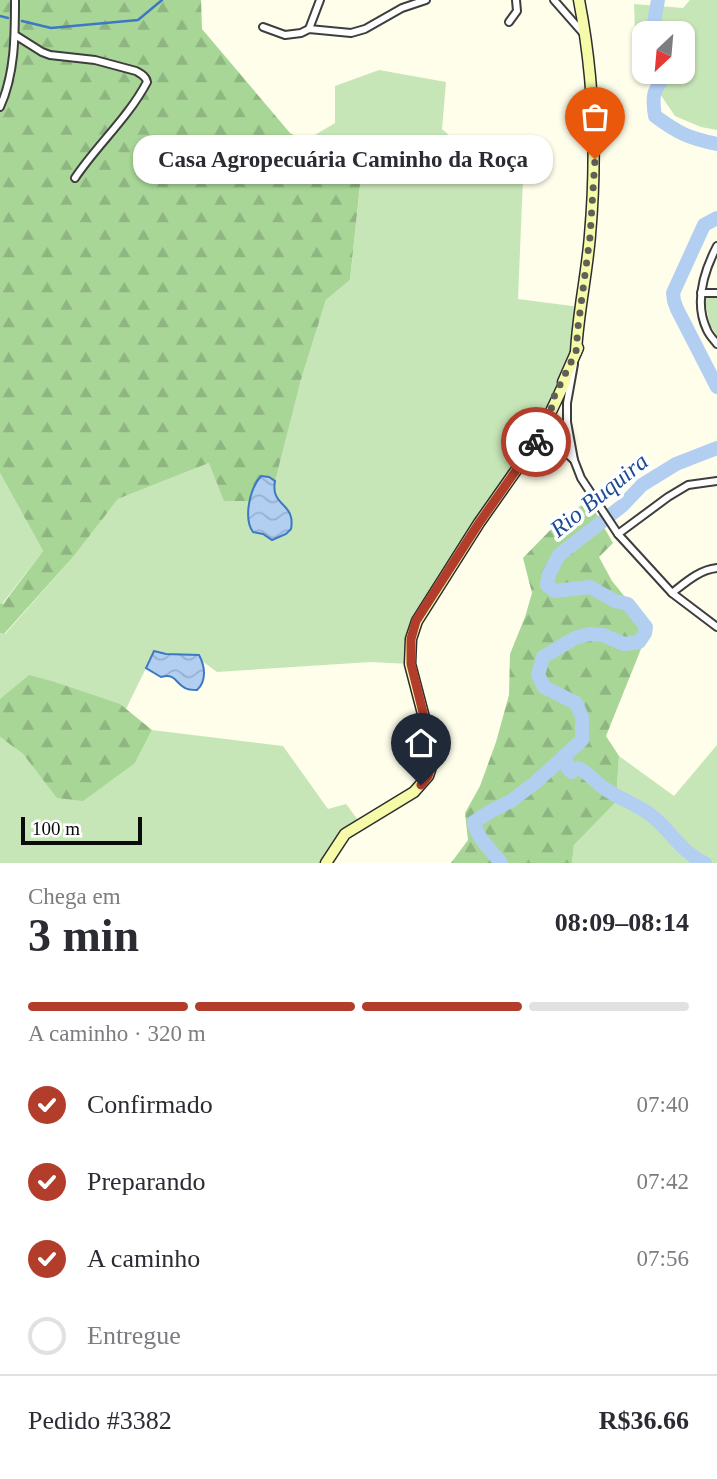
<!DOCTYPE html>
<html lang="pt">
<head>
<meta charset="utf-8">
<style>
  body { margin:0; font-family:Georgia,serif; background:#f7f7f7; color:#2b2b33; height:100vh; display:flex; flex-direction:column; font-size:26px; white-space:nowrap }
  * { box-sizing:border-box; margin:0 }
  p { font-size:23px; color:#7c7c81 }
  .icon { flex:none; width:38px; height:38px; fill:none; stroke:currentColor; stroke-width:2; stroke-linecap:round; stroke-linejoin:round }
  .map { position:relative; height:863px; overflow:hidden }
  .details { display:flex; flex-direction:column; background:#fff; flex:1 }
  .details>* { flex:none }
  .needle { width:46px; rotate:206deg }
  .tools { position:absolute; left:632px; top:21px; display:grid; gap:14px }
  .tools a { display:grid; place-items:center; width:63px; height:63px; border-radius:14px; background:#fff; box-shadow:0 2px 5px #0004; font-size:35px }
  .scale { position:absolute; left:21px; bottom:18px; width:121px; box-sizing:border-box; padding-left:7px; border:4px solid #0b0b0b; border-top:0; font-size:19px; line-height:24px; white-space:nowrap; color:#0b0b0b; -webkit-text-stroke:5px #fff; paint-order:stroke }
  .pin { position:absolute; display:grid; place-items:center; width:60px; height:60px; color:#fff; margin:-72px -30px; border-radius:50% 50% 50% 0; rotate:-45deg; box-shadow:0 0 7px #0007 }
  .pin .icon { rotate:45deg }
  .courier { position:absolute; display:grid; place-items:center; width:70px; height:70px; margin:-35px; border:5px solid #b33d2b; border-radius:50%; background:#fff; color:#222; box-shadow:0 2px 9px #0007 }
  .bubble { position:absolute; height:49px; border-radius:21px; background:#fff; box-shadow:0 2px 5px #0004; font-size:23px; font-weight:600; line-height:49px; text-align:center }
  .headline em { font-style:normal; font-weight:600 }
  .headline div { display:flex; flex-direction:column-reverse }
  .headline { display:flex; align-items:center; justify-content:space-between; height:119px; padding:0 28px }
  h1 { font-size:46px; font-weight:600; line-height:52px }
  .bar { display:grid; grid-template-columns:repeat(4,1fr); gap:10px 7px; align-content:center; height:84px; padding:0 28px }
  .bar i { height:9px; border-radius:5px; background:#e1e1e2 }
  .bar .current { background:#b33d2b }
  .bar p { grid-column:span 4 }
  .line { display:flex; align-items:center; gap:18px; padding:0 28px; border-top:2px solid #e1e1e2 }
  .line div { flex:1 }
  ol { padding:0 28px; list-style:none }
  li { display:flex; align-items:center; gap:21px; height:77px }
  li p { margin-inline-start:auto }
  li .icon { padding:7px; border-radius:50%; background:#b33d2b; color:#fff; stroke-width:4 }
  li:last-child { color:#7c7c81 }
  li i { width:38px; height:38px; border:4px solid #e1e1e2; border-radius:50% }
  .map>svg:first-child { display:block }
  .green { fill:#c7e6b7 }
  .forest { fill:url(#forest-firs) }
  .water { fill:url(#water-waves); stroke:#3d78c5; stroke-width:2 }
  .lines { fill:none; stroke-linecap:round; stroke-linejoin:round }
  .stream { stroke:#3d78c5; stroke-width:2.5 }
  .river { stroke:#b2cff2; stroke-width:14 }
  .street-casing { stroke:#3e3e3e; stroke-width:10 }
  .secondary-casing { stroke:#2d2d2d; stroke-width:13 }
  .street { stroke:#fff; stroke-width:6 }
  .secondary { stroke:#f5fba9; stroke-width:10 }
  .done { stroke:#606059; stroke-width:7; stroke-dasharray:0 12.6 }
  .route { stroke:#b33d2b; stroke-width:9 }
  .labels { text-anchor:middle; stroke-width:7; stroke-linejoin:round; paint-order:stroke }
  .water-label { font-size:24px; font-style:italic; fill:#1c4b96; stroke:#fff }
</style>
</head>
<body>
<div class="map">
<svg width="717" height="863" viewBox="0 0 717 863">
  <defs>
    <pattern id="forest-firs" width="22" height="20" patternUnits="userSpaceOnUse" patternTransform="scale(1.75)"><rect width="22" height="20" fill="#a8d697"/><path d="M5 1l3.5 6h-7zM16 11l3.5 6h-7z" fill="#8fb681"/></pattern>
    <pattern id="water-waves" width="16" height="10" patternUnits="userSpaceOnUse" patternTransform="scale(1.75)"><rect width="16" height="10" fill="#b2cff2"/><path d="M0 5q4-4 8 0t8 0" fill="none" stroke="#98b0ce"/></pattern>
  </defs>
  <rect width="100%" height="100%" fill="#fefeeb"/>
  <!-- green -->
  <g class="green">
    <polygon points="690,0 717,0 717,130 701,127 675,116 645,72 682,72 682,33 644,33 644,70 636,57 634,4 683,8"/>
    <polygon points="379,70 446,82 442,129 459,144 524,154 518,299 580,307 576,352 551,414 417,621 410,664 371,662 217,672 202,661 199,655 160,654 149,659 146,668 126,709 55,682 0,699 0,633 5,634 74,556 118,499 209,463 300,383 326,300 350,280 361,177 303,142 335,123 335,86"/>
    <polygon points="704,296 717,296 717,336 710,325"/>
    <polygon points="0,473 43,551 2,604 0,603"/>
    <polygon points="152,730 283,746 328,809 346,804 361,824 326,863 0,863 0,737 23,754 57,797 135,763"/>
    <polygon points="717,745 717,863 572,863 574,845 616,802 619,756 674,796"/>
  </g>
  <!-- forest -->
  <g class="forest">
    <polygon points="0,0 201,0 202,29 290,133 361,176 350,280 326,300 300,383 275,481 269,477 261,476 255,484 250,501 224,501 209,463 118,499 74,556 4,634 0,633 0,603 3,604 43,551 0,473"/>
    <polygon points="589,501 613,543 599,557 612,581 638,613 645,633 639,642 641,649 606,736 619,756 616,802 574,845 572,863 451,863 468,840 465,813 480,786 496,742 509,695 510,654 525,617 532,593 523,558 563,517"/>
    <polygon points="29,675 55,682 120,704 152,730 135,763 83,801 57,798 23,754 0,737 0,699"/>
  </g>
  <!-- water -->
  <g class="water">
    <path d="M261,476L269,477L275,481C270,507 296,502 291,529L286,534L272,540L263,534L253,532C243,518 250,488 261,476Z"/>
    <path d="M154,651L166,654L199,655C205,666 207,681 197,690C194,690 188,690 185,688C175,683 176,673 161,677L146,668Z"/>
  </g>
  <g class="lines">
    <!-- stream -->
    <g class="stream">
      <polyline points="0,16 8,18"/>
      <polyline points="22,21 51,28 138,20 162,0"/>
    </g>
    <!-- river -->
    <g class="river">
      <polyline points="652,33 658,0"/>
      <path d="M667,72C655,90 651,92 655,116C678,133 688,138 717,144"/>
      <polyline points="717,218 704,225 673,293 674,301 677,309 717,387"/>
      <path d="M564,756L568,765V769L572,772L578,768C588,772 595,782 604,788C619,799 637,804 652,816C670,830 683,854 705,863"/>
      <path d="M501,863C492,851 476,837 474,822L491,811L511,801L536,782L582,740V717L576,703L544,687L538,675L543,657L575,638L589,634L603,635L624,644L639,642L645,633L646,627L628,604L615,601L590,587L554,591L547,585L549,574L559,555L622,506L642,485L676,464L717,448"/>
    </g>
    <defs>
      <g id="street">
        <polyline points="554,0 583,33"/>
        <polyline points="509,22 517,11 516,0"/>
        <polyline points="263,27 285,35 301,33 309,29 351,33 365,29 402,8 426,0"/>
        <polyline points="309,29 320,0"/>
        <path d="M15,35L42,52L50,55L95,60L136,71C141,74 146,76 147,82C128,118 97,145 75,178"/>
        <path d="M0,107C15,74 15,36 15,0"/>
        <path d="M717,246C704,271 694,303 707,330C709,335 714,340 717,344"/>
        <polyline points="701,293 717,293"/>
        <polyline points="574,364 567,403 567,422 574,460 581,478 618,534 672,593 717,627"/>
        <polyline points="538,439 560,447 574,460"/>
        <polyline points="618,534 668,497 688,485 717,481"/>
        <path d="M672,593C686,582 699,570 717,568"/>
      </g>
      <g id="secondary">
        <path d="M576,352C578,313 587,274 590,235C597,156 594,77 579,0"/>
        <polyline points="563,382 578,348"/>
        <polyline points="326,863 345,834 414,792 428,776 431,767 434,756 410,664 411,639 417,621 479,523 538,439 564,384 566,377"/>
      </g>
    </defs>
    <!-- street casing -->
    <use href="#street" class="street-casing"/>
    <!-- secondary casing -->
    <use href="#secondary" class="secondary-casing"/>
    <!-- street -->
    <use href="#street" class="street"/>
    <!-- secondary -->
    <use href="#secondary" class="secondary"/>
  </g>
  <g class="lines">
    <!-- done -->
    <polyline class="done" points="536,442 551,414 552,401 576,352 578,327 590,237 595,159"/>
    <!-- route -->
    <polyline class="route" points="421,785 428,776 434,757 411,664 411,639 416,621 479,523 536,442"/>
  </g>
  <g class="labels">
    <!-- water labels -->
    <g class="water-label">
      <text transform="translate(599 495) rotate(-39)" y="8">Rio Buquira</text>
    </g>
  </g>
</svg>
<div class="tools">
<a><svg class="needle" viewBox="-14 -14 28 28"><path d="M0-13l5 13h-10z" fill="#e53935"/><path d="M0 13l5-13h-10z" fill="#7c7c81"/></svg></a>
</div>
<div class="scale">100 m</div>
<div class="pin" style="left:595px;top:159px;background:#ea580c"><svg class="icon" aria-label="bag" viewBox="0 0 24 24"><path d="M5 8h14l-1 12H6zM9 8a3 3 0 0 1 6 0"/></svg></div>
<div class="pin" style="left:421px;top:785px;background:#1f2937"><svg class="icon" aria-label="home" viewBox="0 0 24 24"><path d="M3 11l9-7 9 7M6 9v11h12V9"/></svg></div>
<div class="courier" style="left:536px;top:442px"><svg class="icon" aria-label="bike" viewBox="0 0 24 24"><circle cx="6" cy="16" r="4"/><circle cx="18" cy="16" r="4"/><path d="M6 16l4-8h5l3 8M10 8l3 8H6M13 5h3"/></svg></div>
<div class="bubble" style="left:133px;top:135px;width:420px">Casa Agropecuária Caminho da Roça</div>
</div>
<section class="details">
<div class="headline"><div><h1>3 min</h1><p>Chega em</p></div><em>08:09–08:14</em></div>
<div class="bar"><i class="current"></i><i class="current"></i><i class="current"></i><i></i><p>A caminho · 320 m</p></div>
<ol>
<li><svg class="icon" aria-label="check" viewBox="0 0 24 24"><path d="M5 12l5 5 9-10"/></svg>Confirmado<p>07:40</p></li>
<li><svg class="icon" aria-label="check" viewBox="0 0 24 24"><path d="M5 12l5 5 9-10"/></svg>Preparando<p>07:42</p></li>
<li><svg class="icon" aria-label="check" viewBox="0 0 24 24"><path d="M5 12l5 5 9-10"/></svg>A caminho<p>07:56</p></li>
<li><i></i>Entregue</li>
</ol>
<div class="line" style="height:91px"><div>Pedido #3382</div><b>R$36.66</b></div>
</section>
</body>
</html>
